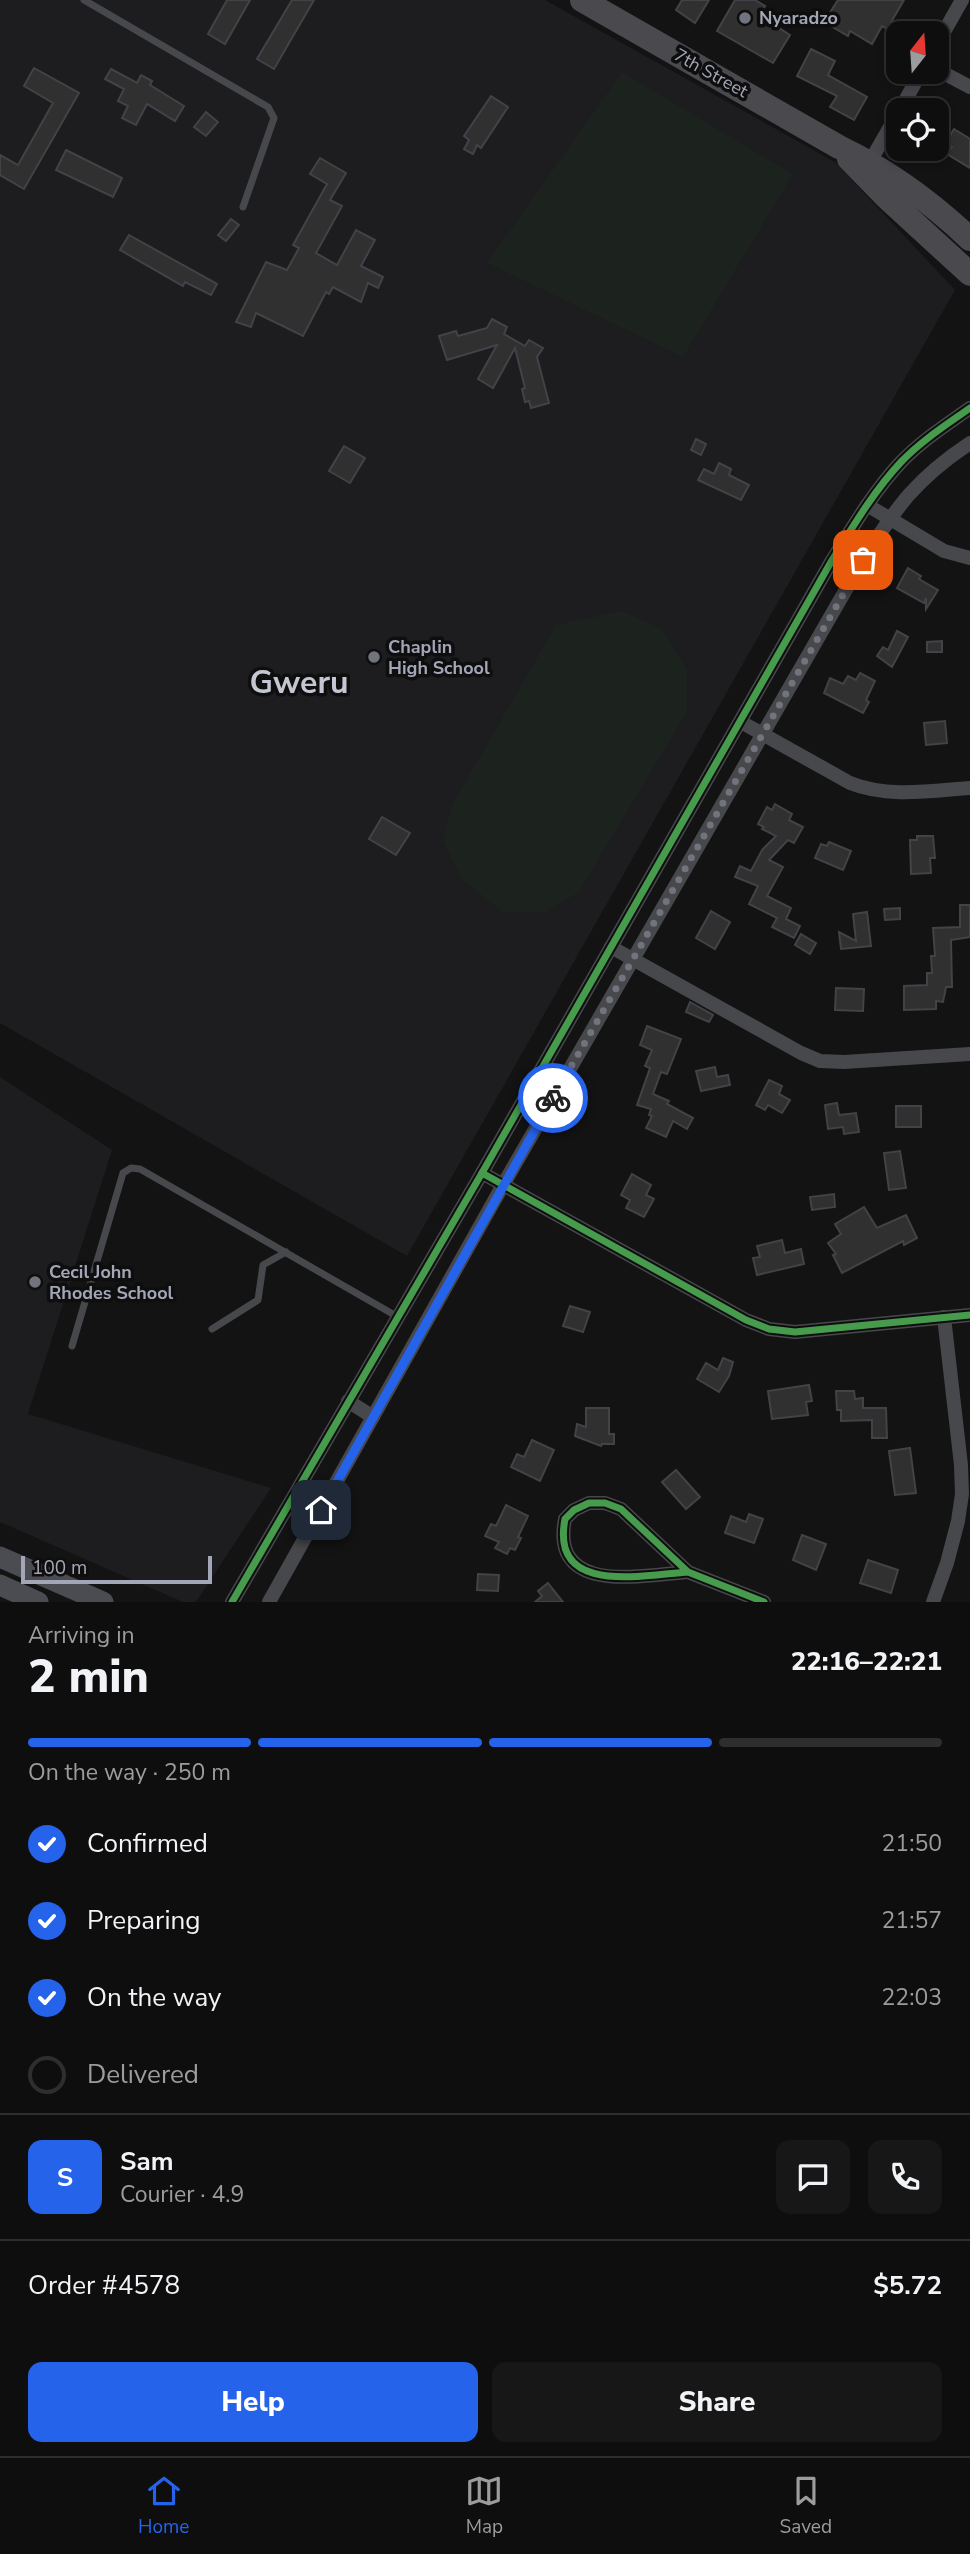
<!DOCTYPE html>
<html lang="en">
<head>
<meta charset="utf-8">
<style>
  body { margin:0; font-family:"Nunito Sans",sans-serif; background:#171717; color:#f1f3f6; height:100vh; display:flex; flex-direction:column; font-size:26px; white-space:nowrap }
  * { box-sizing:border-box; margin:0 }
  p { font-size:23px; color:#9b9c9e }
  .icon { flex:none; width:38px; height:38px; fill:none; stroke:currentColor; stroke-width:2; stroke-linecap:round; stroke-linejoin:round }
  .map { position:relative; height:1602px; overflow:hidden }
  .side { display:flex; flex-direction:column; background:#0e0e0e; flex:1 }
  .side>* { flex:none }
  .needle { width:46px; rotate:17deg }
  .buttons { position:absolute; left:886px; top:21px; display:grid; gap:14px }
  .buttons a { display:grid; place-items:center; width:63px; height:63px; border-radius:14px; background:#0e0e0e; box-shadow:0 4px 10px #0003,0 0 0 2px #2e2e2e; font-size:35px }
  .scale { position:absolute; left:21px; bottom:18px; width:191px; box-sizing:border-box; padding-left:7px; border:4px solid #a3a6b6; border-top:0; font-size:19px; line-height:24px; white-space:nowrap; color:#a3a6b6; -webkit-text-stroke:5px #0e0e0f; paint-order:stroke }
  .pin { position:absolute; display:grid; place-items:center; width:60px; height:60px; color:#fff; margin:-30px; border-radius:14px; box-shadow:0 4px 10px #0006 }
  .courier { position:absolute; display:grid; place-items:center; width:70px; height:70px; margin:-35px; border:5px solid #2563eb; border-radius:50%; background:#fff; color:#222; box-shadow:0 2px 9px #0007 }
  .summary em { font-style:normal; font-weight:800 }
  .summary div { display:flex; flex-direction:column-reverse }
  .summary { display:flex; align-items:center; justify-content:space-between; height:119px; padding:0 28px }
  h1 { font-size:46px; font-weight:800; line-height:52px }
  .bar { display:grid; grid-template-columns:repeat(4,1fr); gap:10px 7px; align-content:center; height:84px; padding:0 28px }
  .bar i { height:9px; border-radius:5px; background:#2e2e2e }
  .bar .active { background:#2563eb }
  .bar p { grid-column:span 4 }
  .line { display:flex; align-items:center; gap:18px; padding:0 28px; border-top:2px solid #2e2e2e }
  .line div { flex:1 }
  .round { display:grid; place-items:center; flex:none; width:74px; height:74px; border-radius:14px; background:#171717 }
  ol { padding:0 28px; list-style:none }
  li { display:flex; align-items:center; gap:21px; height:77px }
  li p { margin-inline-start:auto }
  li .icon { padding:7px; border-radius:50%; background:#2563eb; color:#fff; stroke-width:4 }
  li:last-child { color:#9b9c9e }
  li i { width:38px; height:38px; border:4px solid #2e2e2e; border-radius:50% }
  .action { display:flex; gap:14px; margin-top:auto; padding:14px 28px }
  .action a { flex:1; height:80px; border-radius:14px; background:#2563eb; color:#fff; font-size:28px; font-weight:800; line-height:80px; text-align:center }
  .action a+a { background:#171717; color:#f1f3f6 }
  .dock { display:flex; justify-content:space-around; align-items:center; height:98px; border-top:2px solid #2e2e2e; background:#0e0e0e; font-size:19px; color:#9b9c9e }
  .dock a { display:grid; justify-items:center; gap:4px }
  .dock .active { color:#2563eb }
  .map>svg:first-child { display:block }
  .built { fill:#1d1d1f }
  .green { fill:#1c221d }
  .building { fill:#303031; stroke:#424247; stroke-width:2 }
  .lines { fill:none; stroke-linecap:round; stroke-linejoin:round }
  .service { stroke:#47484c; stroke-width:7 }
  .minor { stroke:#47484c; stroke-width:14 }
  .secondary { stroke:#4b4c51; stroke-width:21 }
  .trunk { stroke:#4a4a4e; stroke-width:24 }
  .cycleway-casing { stroke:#0e0e0f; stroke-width:11 }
  .cycleway { stroke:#469c4c; stroke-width:7 }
  .done { stroke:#71737d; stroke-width:7; stroke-dasharray:0 12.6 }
  .route { stroke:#2563eb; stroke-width:9 }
  .poi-dot { fill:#71737d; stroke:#0e0e0f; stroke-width:2.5 }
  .labels { text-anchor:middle; stroke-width:7; stroke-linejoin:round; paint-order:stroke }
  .poi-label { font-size:18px; font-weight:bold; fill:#a3a6b6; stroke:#0e0e0f; text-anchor:start }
  .street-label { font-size:18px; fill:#a3a6b6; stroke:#0e0e0f }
  .town-label { font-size:32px; font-weight:bold; fill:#c4c6d1; stroke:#0e0e0f }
</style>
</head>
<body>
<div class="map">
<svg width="970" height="1602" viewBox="0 0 970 1602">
  <rect width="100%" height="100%" fill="#131313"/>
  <!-- built -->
  <g class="built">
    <polygon points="0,0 545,0 835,162 955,290 407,1256 0,1023"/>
    <polygon points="0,1077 112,1150 28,1414 271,1488 196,1602 183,1602 0,1522"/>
  </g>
  <!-- green -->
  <g class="green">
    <polygon points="622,72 793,174 683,357 487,263"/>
    <polygon points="621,611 661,628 687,669 687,712 578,893 545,912 502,912 461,878 443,841 451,807 556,625"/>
  </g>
  <!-- building -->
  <g class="building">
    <polygon points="227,0 250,0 225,44 208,34"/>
    <polygon points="292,0 314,0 274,69 257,59"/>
    <polygon points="682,0 709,0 695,23 676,10"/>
    <polygon points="735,0 755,0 765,6 760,16 790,35 773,63 717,31"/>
    <polygon points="838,0 904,0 887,29 882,26 872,44 850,31 848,36 824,22"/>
    <polygon points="811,49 835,61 828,75 867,97 854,120 830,107 837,96 797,76"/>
    <polygon points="34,68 79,93 24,189 0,175 0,155 18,165 53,103 24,86"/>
    <polygon points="111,69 137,83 141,75 152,81 150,85 184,106 175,121 147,104 136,125 122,118 128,106 118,101 124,89 105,79"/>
    <polygon points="491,96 508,107 481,148 477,145 473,154 464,149 469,140 464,136"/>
    <polygon points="206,112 218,122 206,136 194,127"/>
    <polygon points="954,129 970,139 970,168 947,154 952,147 946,143"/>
    <polygon points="66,150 122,178 113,197 56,170"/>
    <polygon points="320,158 346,173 330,200 342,206 316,253 337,265 356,230 375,240 361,266 383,277 378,288 368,283 361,302 333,287 329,294 326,292 303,336 256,313 251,327 236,322 266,262 287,270 299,248 293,245 327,184 310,174"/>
    <polygon points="231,219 239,225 226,241 218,235"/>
    <polygon points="129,235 217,284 211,295 185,282 183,286 120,250"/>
    <polygon points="492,319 507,327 504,334 525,346 529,340 543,348 537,357 549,403 531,408 529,401 525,402 522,389 525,388 515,348 493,388 478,379 497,345 447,360 439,336 456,331 458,336 487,328"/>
    <polygon points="696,439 706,444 701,455 691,450"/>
    <polygon points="344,446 365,458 350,483 329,471"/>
    <polygon points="719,463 731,469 729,475 749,485 741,500 698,480 704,469 714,474"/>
    <polygon points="908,568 921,576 919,579 938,590 926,609 926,598 924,603 897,588"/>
    <polygon points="897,631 908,637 892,667 877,656 883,647 888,650"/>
    <polygon points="942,641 942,652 927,652 927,642"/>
    <polygon points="860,673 875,681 866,700 869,702 863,713 824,693 830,678 843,684 848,676 856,680"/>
    <polygon points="945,721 947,743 926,745 924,723"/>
    <polygon points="775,804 792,814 789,820 803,827 794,843 788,840 769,860 783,867 767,896 791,908 786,919 800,926 794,938 772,927 777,918 749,904 758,886 735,877 740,866 751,871 762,850 776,836 762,829 764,827 758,824 767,807 772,810"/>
    <polygon points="382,817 410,833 396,855 369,839"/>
    <polygon points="917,836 933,836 935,858 930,858 931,873 911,874 910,840 917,840"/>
    <polygon points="829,842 851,851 843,870 815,858 821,844 827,846"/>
    <polygon points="960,905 970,905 970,937 951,940 952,987 946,987 943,1002 936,1001 936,1009 904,1010 904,986 927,985 927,973 932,973 931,956 935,956 933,928 960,927"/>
    <polygon points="900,908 900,919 885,920 884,909"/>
    <polygon points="711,911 730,922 715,949 696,938"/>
    <polygon points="867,912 871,946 841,949 839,932 856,941 853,914"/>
    <polygon points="801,934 816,943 810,954 795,945"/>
    <polygon points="836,988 864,989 863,1011 835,1010"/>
    <polygon points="690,1002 713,1015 709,1022 686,1012"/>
    <polygon points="647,1026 681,1039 667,1074 661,1072 653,1094 669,1101 667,1104 693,1118 687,1129 673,1121 666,1137 646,1128 652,1116 649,1115 651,1109 637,1105 650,1068 645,1066 652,1050 640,1045"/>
    <polygon points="715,1067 717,1077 728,1075 730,1085 701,1091 696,1071"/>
    <polygon points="769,1080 782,1086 779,1094 790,1100 782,1113 768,1105 765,1110 756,1105"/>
    <polygon points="837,1103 839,1115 856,1113 859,1132 844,1134 843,1127 828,1129 825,1105"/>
    <rect x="896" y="1106" width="25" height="21"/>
    <polygon points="900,1151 906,1188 889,1190 884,1153"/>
    <polygon points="632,1174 651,1185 646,1195 654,1199 644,1217 626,1208 630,1200 621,1195"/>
    <polygon points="834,1194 835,1207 812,1210 810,1197"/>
    <polygon points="864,1207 877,1228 906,1215 917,1238 904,1245 903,1241 842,1273 833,1255 836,1254 828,1243 841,1234 835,1224"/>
    <polygon points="782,1240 785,1253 801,1249 804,1264 757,1275 753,1258 760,1257 757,1246"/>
    <polygon points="570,1306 590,1312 583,1332 563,1326"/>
    <polygon points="723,1358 733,1362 729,1376 719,1392 697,1379 706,1363 718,1370"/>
    <polygon points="809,1385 812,1401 806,1402 808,1415 772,1419 768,1391"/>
    <polygon points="836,1391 854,1391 855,1399 863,1398 863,1408 886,1408 887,1438 872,1438 872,1420 841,1421 841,1410 837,1410"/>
    <polygon points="586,1408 609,1408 609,1434 614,1434 614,1444 602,1444 601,1446 575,1436 577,1424 586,1427"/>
    <polygon points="532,1440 554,1450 540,1481 511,1467 517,1454 524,1457"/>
    <polygon points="910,1448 916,1493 895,1495 889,1451"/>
    <polygon points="676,1470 700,1497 686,1509 662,1482"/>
    <polygon points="506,1505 528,1516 518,1537 521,1538 515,1550 510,1548 507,1554 495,1548 499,1542 485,1536 491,1524 496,1526"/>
    <polygon points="749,1514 763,1519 754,1543 725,1533 731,1516 746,1522"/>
    <polygon points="802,1535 826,1544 816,1570 793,1560"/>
    <polygon points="868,1560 898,1570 891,1593 860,1583"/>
    <polygon points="478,1574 499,1575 498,1591 477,1590"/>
    <polygon points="548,1583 563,1602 535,1602 542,1596 538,1591"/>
  </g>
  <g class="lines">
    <!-- service -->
    <g class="service">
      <polyline points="84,0 268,107 274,118 243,207"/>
      <polyline points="212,1329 258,1300 263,1265 286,1252"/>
      <polyline points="72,1346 123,1173 131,1168 140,1169 398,1317"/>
    </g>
    <!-- minor -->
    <g class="minor">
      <polyline points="936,46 962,0"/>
      <polyline points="936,69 970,87"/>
      <polyline points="900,110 921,72"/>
      <polyline points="867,167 898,113"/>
      <polyline points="867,505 944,551 970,558"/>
      <path d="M741,722L850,783C888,798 929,791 970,788"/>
      <polyline points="611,947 801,1053 820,1061 844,1062 970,1054"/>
      <polyline points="482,1173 746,1320 769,1329 795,1332 970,1315"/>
      <polyline points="348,1401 373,1417"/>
      <path d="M688,1572C643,1575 550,1596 565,1519L574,1510L589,1503H605L621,1509L688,1572L764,1602"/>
      <path d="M232,1602L482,1173L831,562C852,528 873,492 901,462C921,441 946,425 970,408"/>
      <path d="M269,1602L503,1185L863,560C896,507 917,478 970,443"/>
      <polyline points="933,1602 947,1563 958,1521 962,1494 961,1465 944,1317"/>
    </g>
    <!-- secondary -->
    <g class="secondary">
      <polyline points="0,1557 103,1602"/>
      <polyline points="0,1585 38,1602"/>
    </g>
    <!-- trunk -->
    <g class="trunk">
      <path d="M582,0L839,147C887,170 931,202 970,239"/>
      <polyline points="849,159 886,197 970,274"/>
    </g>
    <defs>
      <g id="cycleway">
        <polyline points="482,1173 746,1320 769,1329 795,1332 970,1315"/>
        <path d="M688,1572C643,1575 550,1596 565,1519L574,1510L589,1503H605L621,1509L688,1572L764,1602"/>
        <path d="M232,1602L482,1173L831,562C852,528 873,492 901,462C921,441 946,425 970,408"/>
      </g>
    </defs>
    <!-- cycleway casing -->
    <use href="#cycleway" class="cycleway-casing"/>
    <!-- cycleway -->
    <use href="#cycleway" class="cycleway"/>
  </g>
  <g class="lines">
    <!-- done -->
    <polyline class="done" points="553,1098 863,560"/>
    <!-- route -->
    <polyline class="route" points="321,1510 553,1098"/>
  </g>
  <!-- markers -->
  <g class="poi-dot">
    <circle cx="745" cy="18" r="7"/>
    <circle cx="374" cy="657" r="7"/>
    <circle cx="35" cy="1282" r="7"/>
  </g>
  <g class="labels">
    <!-- poi labels -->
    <g class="poi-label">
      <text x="759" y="24">Nyaradzo</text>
      <text x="388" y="653">Chaplin<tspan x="388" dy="21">High School</tspan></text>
      <text x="49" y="1278">Cecil John<tspan x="49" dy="21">Rhodes School</tspan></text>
    </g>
    <!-- street labels -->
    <g class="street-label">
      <text transform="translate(711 73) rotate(29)" y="6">7th Street</text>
    </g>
    <!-- town labels -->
    <g class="town-label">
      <text x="299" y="693">Gweru</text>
    </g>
  </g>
</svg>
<div class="buttons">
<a><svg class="needle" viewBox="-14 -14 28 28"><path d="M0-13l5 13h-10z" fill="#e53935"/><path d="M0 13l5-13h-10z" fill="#9b9c9e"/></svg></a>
<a><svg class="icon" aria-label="locate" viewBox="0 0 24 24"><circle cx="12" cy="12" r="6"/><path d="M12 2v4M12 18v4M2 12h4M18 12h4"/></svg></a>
</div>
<div class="scale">100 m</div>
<div class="pin" style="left:863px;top:560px;background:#ea580c"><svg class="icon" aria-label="bag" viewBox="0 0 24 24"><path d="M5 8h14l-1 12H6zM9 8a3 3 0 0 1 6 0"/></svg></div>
<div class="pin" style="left:321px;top:1510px;background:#1f2937"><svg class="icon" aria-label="home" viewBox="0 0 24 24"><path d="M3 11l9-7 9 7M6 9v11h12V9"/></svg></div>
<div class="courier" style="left:553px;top:1098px"><svg class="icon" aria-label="bike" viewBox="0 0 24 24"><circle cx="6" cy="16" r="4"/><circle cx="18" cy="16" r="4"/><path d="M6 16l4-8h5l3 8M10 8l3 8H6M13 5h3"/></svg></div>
</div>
<section class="side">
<div class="summary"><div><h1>2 min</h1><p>Arriving in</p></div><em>22:16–22:21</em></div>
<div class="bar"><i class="active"></i><i class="active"></i><i class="active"></i><i></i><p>On the way · 250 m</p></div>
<ol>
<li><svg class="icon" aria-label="check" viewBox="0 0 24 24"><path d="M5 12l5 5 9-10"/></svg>Confirmed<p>21:50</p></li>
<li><svg class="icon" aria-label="check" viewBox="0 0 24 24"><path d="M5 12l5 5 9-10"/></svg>Preparing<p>21:57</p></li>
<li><svg class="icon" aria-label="check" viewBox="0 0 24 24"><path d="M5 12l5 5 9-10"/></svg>On the way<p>22:03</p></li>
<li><i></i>Delivered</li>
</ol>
<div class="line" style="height:126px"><b class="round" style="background:#2563eb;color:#fff">S</b><div><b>Sam</b><p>Courier · 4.9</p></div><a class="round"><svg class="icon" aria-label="chat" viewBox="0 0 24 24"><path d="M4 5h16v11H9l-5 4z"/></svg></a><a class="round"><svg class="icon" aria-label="phone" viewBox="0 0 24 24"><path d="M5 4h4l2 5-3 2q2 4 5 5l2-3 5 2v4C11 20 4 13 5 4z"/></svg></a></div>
<div class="line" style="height:91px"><div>Order #4578</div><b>$5.72</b></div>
<div class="action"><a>Help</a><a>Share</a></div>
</section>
<nav class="dock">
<a class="active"><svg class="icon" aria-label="home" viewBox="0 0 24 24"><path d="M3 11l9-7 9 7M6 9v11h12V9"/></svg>Home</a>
<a><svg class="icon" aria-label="map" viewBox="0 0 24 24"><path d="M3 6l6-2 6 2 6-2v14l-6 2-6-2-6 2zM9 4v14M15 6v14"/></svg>Map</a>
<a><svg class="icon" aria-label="saved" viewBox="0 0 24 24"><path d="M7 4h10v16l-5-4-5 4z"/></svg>Saved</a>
</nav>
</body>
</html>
